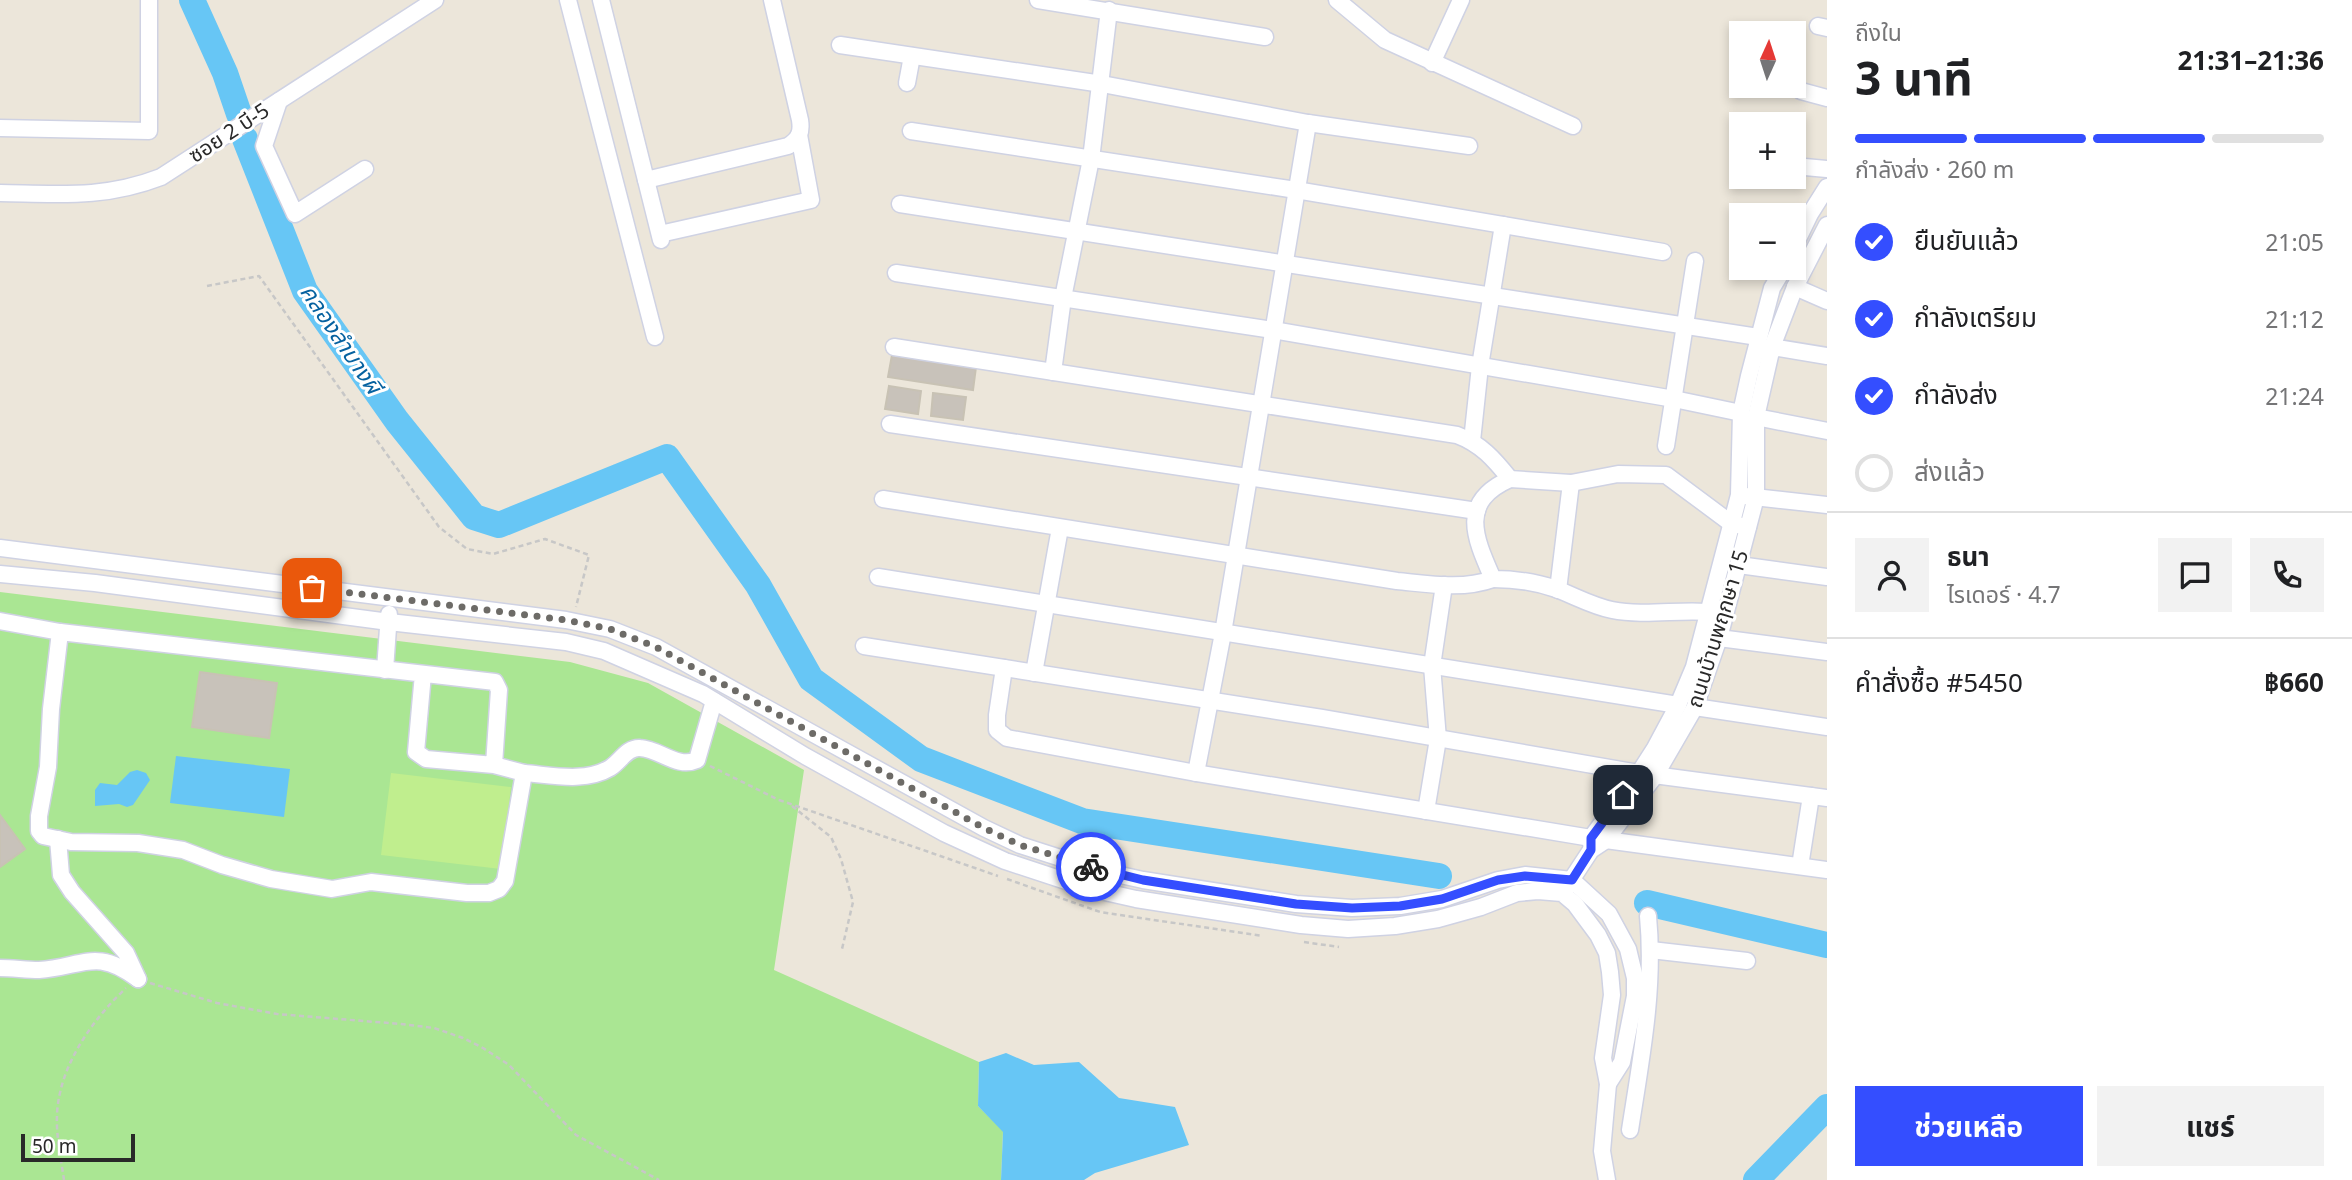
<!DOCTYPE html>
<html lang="th">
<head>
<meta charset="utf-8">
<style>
  body { margin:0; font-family:"Noto Sans","Noto Sans Thai",sans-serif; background:#f2f2f2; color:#202124; height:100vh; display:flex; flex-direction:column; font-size:26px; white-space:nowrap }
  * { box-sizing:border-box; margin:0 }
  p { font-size:23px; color:#757577 }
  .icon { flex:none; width:38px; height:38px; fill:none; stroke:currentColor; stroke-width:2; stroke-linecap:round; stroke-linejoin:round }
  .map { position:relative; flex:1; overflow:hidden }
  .side { display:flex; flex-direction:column; background:#fff; width:525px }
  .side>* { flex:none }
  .needle { width:46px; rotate:3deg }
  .buttons { position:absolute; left:1729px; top:21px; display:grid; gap:14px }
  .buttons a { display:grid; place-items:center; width:77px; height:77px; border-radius:0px; background:#fff; box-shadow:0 4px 10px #0003; font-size:35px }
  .scale { position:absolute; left:21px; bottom:18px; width:114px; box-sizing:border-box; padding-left:7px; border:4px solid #292929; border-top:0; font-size:19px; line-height:24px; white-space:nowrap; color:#292929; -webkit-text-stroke:5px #fff; paint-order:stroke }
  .pin { position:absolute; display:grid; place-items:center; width:60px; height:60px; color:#fff; margin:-30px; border-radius:14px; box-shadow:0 4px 10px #0006 }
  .courier { position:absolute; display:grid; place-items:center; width:70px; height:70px; margin:-35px; border:5px solid #344eff; border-radius:50%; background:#fff; color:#222; box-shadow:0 2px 9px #0007 }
  .head em { font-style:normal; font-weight:700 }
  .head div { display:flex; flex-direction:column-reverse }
  .head { display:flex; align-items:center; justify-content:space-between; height:119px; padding:0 28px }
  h1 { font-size:46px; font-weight:700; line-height:52px }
  .bar { display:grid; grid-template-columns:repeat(4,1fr); gap:10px 7px; align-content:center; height:84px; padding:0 28px }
  .bar i { height:9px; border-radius:5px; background:#e0e0e0 }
  .bar .active { background:#344eff }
  .bar p { grid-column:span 4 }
  .line { display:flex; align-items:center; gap:18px; padding:0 28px; border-top:2px solid #e0e0e0 }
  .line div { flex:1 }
  .round { display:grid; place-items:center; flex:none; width:74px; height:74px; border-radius:0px; background:#f2f2f2 }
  ol { padding:0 28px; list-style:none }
  li { display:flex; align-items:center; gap:21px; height:77px }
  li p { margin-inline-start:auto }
  li .icon { padding:7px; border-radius:50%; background:#344eff; color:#fff; stroke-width:4 }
  li:last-child { color:#757577 }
  li i { width:38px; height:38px; border:4px solid #e0e0e0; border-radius:50% }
  .cta { display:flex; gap:14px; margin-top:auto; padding:14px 28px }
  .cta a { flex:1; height:80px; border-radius:0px; background:#344eff; color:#fff; font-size:28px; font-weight:700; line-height:80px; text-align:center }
  .cta a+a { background:#f2f2f2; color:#202124 }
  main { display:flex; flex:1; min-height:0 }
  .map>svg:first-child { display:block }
  .green { fill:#aae693 }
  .pitch { fill:#c0ee8e }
  .water { fill:#67c6f5 }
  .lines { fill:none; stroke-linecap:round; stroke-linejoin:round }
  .river { stroke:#67c6f5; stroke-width:26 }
  .building { fill:#c8c2ba; stroke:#c8c2b4; stroke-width:2 }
  .minor-casing { stroke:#cfd2e3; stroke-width:19 }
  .path { stroke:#c7c7c7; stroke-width:2.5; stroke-dasharray:5 3.5; stroke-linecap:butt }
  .minor { stroke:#fff; stroke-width:16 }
  .done { stroke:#6d6b67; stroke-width:7; stroke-dasharray:0 12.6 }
  .route { stroke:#344eff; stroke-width:9 }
  .labels { text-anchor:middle; stroke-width:6; stroke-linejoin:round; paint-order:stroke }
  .street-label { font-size:21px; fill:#292929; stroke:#fff }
  .water-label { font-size:23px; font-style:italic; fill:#0662a0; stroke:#fff }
</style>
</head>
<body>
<main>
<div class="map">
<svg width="1827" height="1180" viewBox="0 0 1827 1180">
  <rect width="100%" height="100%" fill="#ece6da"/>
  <!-- green -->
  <polygon class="green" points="0,592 570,662 648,683 804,770 774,970 979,1062 978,1106 1003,1131 1001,1180 0,1180"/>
  <!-- pitch -->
  <polygon class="pitch" points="391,773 511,787 501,869 381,855"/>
  <!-- water -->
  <g class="water">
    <polygon points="176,756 290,769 284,817 170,803"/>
    <polygon points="137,770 146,773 150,780 133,805 127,807 119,804 95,806 95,790 100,783 117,785 130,772"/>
    <polygon points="1006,1053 1034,1065 1079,1062 1119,1098 1175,1107 1189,1145 1095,1173 1084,1180 1001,1180 1003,1132 978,1106 979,1062"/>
  </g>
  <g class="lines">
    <!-- river -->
    <g class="river">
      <polyline points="192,0 225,73 239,114"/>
      <polyline points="245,139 305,291 397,421 474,517 499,525 667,457 758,585 811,679 921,759 1082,821 1439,876"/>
      <polyline points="1647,903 1827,945"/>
      <polyline points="1756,1180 1827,1107"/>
    </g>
  </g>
  <!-- building -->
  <g class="building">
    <polygon points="892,355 976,367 973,390 888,377"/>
    <polygon points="889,386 921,391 918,414 885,409"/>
    <polygon points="933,393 966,397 963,420 931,416"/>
    <polygon points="200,672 277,683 269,738 192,727"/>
    <polygon points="0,815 25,849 0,867"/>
  </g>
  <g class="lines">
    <defs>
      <g id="minor">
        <polyline points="568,0 655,337"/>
        <polyline points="601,0 661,240"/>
        <polyline points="1038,0 1265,37"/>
        <polyline points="1337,0 1385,40 1573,126"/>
        <polyline points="1818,26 1827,28"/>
        <polyline points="840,45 1102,84 1308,123 1469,146"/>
        <polyline points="1432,63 1461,0"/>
        <polyline points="907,83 912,56"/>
        <polyline points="1801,91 1827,98"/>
        <polyline points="279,101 264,146 295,214 365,169"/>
        <polyline points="0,128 149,131 149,0"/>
        <polyline points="911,131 1296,190 1663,252"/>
        <polyline points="1794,166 1827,169"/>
        <path d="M646,180L788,146C799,139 802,133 800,120L772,0"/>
        <path d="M0,193C59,194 104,199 161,177L435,0"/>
        <polyline points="900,204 1758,337"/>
        <polyline points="660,234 811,200 799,135"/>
        <polyline points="1794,247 1810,214 1827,187"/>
        <polyline points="896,273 1273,330 1674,399 1741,413"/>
        <polyline points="1795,287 1827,301"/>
        <path d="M894,347L1457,435C1481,444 1494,459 1510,479L1571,483L1618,474L1666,475L1732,524L1748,527"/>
        <polyline points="1772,347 1827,356"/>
        <polyline points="1053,372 1063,298 1091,159 1109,10"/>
        <polyline points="1756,417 1827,431"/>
        <polyline points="890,424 1477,511"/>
        <polyline points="1472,441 1480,366 1503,225"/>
        <polyline points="1666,446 1695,261"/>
        <path d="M1510,479C1458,502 1475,538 1493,579C1515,579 1536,582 1556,589C1575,596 1592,606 1612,610C1647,617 1684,608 1719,613"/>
        <polyline points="1745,496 1827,505"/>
        <path d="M883,499L1397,581C1429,584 1463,590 1493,579"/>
        <polyline points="0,548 566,620 610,629 656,647 984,828 1020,845 1098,870 1143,880 1296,904 1352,908 1400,906 1442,899 1498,880 1525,875 1572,880 1609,914 1628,949 1635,978 1635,996 1622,1062 1608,1084"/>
        <polyline points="1739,565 1827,577"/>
        <polyline points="0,574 95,583 389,622 566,642 604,651 703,694 805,756 944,833 1005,861 1087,888 1136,899 1301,925 1348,929 1395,926 1438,919 1481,907 1517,893 1538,891 1562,893 1575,904 1598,935 1607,953 1610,972 1612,995 1603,1058 1608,1084 1602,1151 1607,1180"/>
        <polyline points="878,577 1678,705"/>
        <polyline points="1558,590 1571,483"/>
        <polyline points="0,621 60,632"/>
        <polyline points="1719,638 1827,652"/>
        <polyline points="864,646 1322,718 1639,773 1827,798"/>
        <polyline points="1004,668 997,715 997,730 1007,738 1196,773 1591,838 1827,870"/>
        <polyline points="385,670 389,614"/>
        <polyline points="1034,673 1060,528"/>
        <polyline points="423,674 416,752 426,759 494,765 524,773 505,881 499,889 489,893 467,893 371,882 332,889 271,879 222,865 183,850 138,843 71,842 43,836 39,831 39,816 48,767 51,709 60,632 495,682 499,690 494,765"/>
        <polyline points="1695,707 1827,727"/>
        <path d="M524,773C551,775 585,783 610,768C620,762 627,747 640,748C660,749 677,769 697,760L714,701"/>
        <polyline points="1196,773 1223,633 1308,123"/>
        <polyline points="1426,811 1438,739 1432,666 1444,585"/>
        <polyline points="58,839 61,875 72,892 126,953 138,979"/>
        <polyline points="1591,844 1591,838 1639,773 1655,748 1678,705 1694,667 1739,495 1741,413 1749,376 1772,288 1784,268"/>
        <polyline points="1800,866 1811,796"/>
        <polyline points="1566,888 1591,850 1606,840 1655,776 1695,707 1719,638 1756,497 1756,417 1772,347 1795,287 1827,225"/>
        <polyline points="1651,950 1747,961"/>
        <path d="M0,968C13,968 26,970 39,970C83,967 96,947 138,979"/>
        <path d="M1630,1130C1641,1059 1655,988 1648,916"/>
      </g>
    </defs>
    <!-- minor casing -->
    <use href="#minor" class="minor-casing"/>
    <!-- path -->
    <g class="path">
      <polyline points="207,286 259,276 439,527 467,549 493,554 545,539 589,555 576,607"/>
      <polyline points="710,766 779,800"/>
      <polyline points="779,800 998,876"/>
      <polyline points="792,806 831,837 841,859 853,902 842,949"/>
      <polyline points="1007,879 1100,912 1263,936"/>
      <polyline points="1304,942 1339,947"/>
      <polyline points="150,983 217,1003 277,1014 401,1024 434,1028 463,1038 483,1048 509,1065 576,1135 659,1180"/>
      <path d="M64,1180C61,1159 56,1136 57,1115C59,1066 92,1020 126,988"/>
    </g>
    <!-- minor -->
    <use href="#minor" class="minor"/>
  </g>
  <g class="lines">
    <!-- done -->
    <polyline class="done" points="312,588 566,620 610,629 656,647 984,828 1020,845 1091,867"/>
    <!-- route -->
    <polyline class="route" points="1091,867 1143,880 1296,904 1352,908 1400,906 1442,899 1498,880 1525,876 1572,880 1591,850 1591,838 1623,795"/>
  </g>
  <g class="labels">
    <!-- street labels -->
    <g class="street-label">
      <text transform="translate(229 133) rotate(-33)" y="7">ซอย 2 บี-5</text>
      <text transform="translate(1718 629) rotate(-73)" y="7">ถนนบ้านพฤกษา 15</text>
    </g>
    <!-- water labels -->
    <g class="water-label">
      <text transform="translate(341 339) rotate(56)" y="8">คลองลำบางผี</text>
    </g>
  </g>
</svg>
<div class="buttons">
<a><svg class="needle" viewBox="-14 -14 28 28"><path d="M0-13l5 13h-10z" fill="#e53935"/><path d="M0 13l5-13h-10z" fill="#757577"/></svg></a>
<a>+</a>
<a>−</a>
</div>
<div class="scale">50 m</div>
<div class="pin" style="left:312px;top:588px;background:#ea580c"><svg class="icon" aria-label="bag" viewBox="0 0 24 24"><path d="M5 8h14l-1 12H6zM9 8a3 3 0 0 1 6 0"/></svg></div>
<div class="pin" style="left:1623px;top:795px;background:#1f2937"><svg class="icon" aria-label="home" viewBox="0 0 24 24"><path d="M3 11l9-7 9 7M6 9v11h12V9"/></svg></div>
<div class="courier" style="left:1091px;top:867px"><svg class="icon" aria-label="bike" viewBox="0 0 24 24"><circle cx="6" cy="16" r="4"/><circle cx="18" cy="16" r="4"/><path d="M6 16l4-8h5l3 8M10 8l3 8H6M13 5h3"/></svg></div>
</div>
<section class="side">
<div class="head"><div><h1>3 นาที</h1><p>ถึงใน</p></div><em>21:31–21:36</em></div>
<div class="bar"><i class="active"></i><i class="active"></i><i class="active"></i><i></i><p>กำลังส่ง · 260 m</p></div>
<ol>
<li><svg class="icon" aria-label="check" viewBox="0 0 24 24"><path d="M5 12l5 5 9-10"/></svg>ยืนยันแล้ว<p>21:05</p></li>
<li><svg class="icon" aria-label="check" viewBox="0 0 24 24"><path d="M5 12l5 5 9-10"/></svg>กำลังเตรียม<p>21:12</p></li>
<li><svg class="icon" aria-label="check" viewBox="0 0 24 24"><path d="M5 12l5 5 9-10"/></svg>กำลังส่ง<p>21:24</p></li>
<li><i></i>ส่งแล้ว</li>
</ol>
<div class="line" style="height:126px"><a class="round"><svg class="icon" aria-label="person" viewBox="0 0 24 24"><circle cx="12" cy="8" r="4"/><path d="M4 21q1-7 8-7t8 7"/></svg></a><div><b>ธนา</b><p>ไรเดอร์ · 4.7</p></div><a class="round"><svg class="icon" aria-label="chat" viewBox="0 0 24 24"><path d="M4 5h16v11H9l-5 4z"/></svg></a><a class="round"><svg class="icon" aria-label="phone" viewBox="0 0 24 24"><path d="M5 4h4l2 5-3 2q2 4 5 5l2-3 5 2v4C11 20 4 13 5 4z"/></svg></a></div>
<div class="line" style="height:91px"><div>คำสั่งซื้อ #5450</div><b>฿660</b></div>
<div class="cta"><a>ช่วยเหลือ</a><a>แชร์</a></div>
</section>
</main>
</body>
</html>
